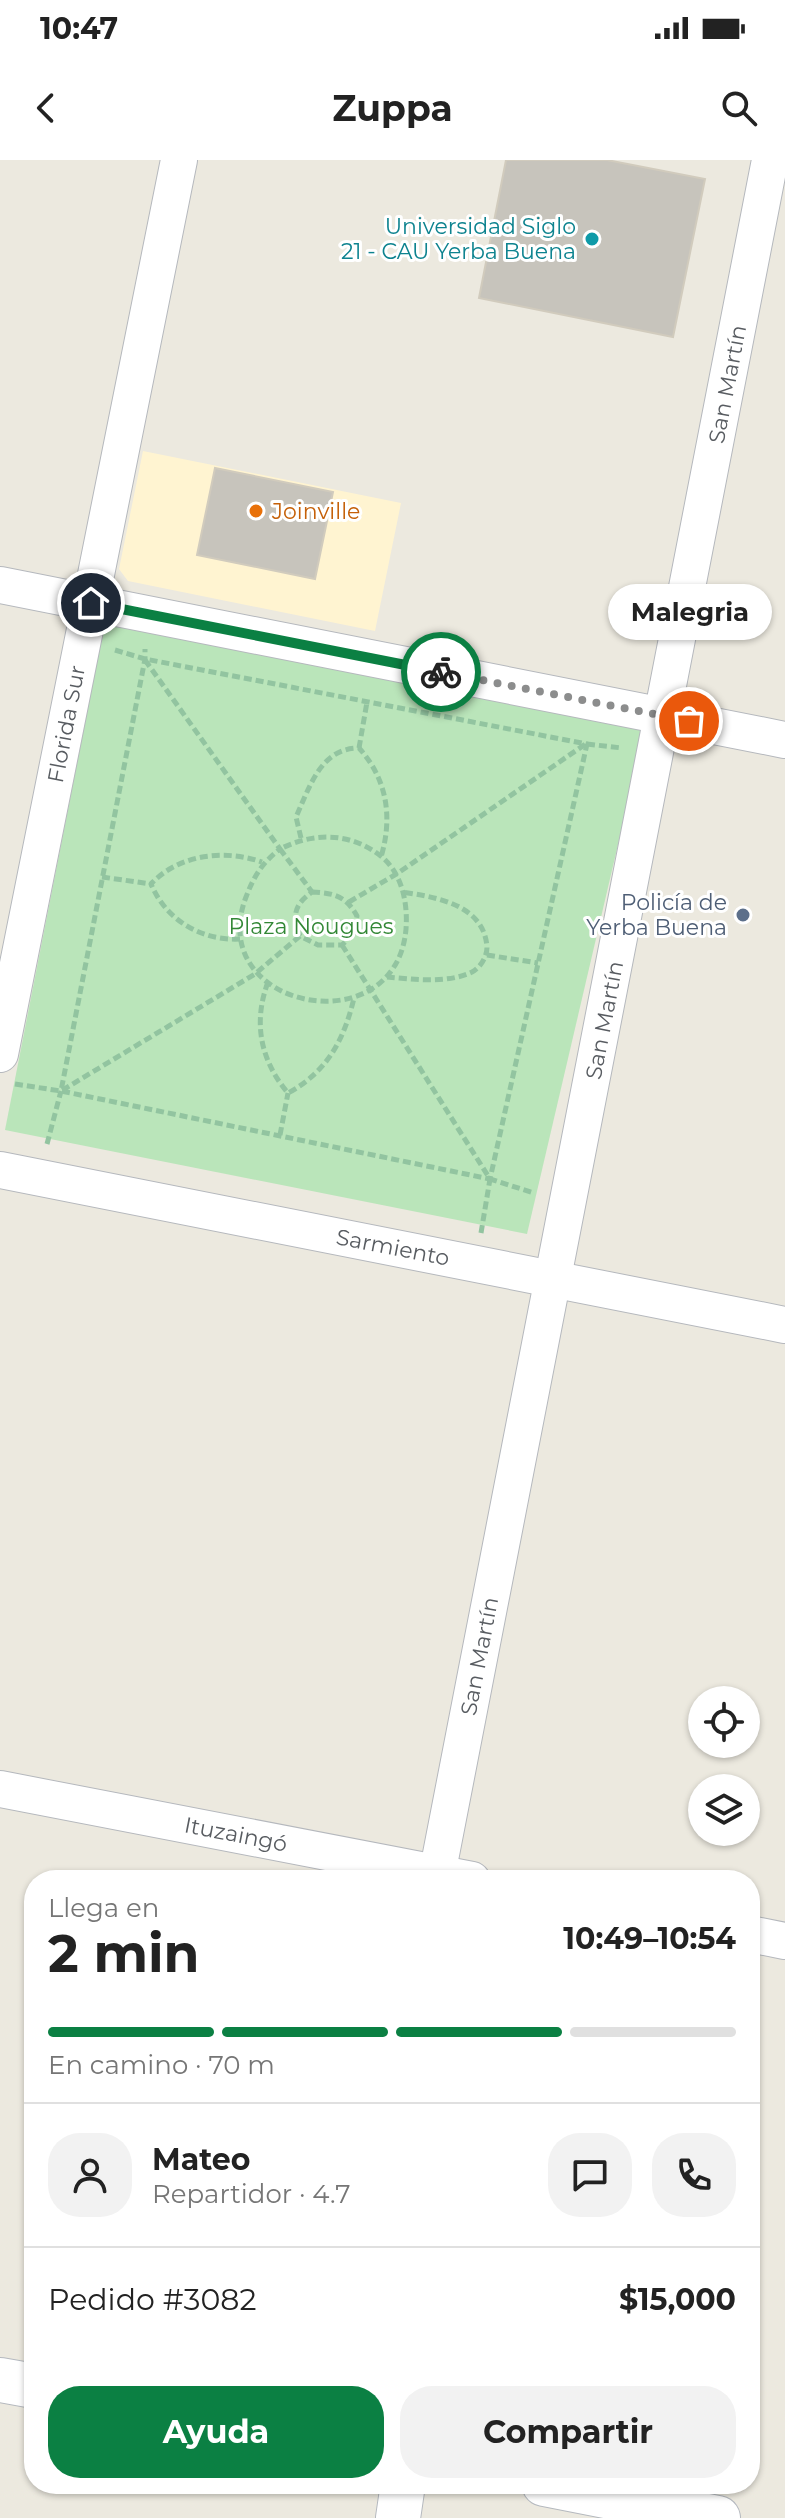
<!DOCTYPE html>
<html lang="es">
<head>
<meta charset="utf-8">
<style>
  body { margin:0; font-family:Montserrat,sans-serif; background:#f2f2f2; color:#222; height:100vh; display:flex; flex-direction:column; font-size:30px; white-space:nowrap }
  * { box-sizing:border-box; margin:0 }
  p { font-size:26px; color:#767676 }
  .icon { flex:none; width:44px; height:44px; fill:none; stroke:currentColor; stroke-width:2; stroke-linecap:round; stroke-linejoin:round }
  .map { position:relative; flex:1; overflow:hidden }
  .side { position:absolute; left:24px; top:1710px; width:736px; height:624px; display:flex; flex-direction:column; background:#fff; border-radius:32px; box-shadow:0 2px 6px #0004 }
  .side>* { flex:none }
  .buttons { position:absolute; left:688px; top:1526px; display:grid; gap:16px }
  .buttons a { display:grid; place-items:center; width:72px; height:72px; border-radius:50%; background:#fff; box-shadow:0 2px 6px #0004; font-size:40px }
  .pin { position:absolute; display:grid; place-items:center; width:68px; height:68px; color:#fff; margin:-34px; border:4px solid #fff; border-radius:50%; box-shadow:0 2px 8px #0007 }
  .courier { position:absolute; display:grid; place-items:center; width:80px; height:80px; margin:-40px; border:6px solid #0b8043; border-radius:50%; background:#fff; color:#222; box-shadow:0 2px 10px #0007 }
  .bubble { position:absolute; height:56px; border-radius:28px; background:#fff; box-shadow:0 2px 6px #0004; font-size:26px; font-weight:700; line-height:56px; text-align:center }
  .head em { font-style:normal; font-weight:700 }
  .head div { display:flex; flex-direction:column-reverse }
  .head { display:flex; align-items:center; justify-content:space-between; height:136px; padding:0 24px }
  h1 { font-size:52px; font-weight:700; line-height:60px }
  .bar { display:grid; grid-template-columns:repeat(4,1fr); gap:12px 8px; align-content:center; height:96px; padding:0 24px }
  .bar i { height:10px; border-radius:6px; background:#e0e0e0 }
  .bar .on { background:#0b8043 }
  .bar p { grid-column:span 4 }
  .line { display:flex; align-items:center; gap:20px; padding:0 24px; border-top:2px solid #e0e0e0 }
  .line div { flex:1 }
  .round { display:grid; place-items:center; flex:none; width:84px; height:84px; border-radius:32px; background:#f2f2f2 }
  .action { display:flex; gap:16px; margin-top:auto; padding:16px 24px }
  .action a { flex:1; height:92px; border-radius:32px; background:#0b8043; color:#fff; font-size:32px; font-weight:700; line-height:92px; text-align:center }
  .action a+a { background:#f2f2f2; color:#222 }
  .status { display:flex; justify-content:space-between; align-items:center; height:56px; padding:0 40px; background:#fff; direction:ltr }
  .status svg { height:22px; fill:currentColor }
  header { display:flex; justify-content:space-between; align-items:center; height:104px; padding:0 24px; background:#fff; font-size:36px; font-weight:700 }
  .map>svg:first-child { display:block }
  .commercial { fill:#fff4d1 }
  .green { fill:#bae5ba }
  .building { fill:#c7c4bc; stroke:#d1cbbd; stroke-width:2 }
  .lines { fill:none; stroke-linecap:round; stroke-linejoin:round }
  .street-casing { stroke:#b5b8bd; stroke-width:38 }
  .secondary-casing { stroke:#b5b9bf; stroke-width:46 }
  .path { stroke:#92c4a0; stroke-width:5; stroke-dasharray:8 4; stroke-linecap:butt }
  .street { stroke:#fff; stroke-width:36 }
  .secondary { stroke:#fff; stroke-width:44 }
  .done { stroke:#8c8d8d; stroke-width:8; stroke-dasharray:0 14.4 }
  .route { stroke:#0b8043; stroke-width:10 }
  .culture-dot { fill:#0f9aa8; stroke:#fff; stroke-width:3 }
  .food-dot { fill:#e8710a; stroke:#fff; stroke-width:3 }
  .service-dot { fill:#5c6f8a; stroke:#fff; stroke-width:3 }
  .labels { text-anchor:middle; stroke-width:6; stroke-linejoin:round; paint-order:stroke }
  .culture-label { font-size:22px; fill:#0d838f; stroke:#fff; text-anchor:end }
  .street-label { font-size:22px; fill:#585c61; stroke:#fff }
  .food-label { font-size:22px; fill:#c56008; stroke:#fff; text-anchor:start }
  .service-label { font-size:22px; fill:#4e5e75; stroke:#fff; text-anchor:end }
  .park-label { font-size:22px; fill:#328735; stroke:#fff }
</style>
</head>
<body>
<div class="status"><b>10:47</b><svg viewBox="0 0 49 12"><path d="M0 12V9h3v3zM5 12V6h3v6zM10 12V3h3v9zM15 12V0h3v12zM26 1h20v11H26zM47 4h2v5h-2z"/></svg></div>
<header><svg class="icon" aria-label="back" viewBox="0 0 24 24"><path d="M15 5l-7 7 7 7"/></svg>Zuppa<svg class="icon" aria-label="search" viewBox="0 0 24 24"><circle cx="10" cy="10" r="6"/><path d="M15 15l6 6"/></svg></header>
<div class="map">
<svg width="785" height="2358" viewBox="0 0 785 2358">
  <rect width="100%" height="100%" fill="#ece9df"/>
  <!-- commercial -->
  <polygon class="commercial" points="143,291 401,343 375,471 128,421 119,409"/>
  <!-- green -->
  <polygon class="green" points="105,461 645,569 527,1074 5,970"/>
  <!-- building -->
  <g class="building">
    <polygon points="506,0 607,0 705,19 673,177 479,138"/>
    <polygon points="215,308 333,332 315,419 197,395"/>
  </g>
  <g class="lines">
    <defs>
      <g id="street">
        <polyline points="0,425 785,580"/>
        <polyline points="0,894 179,0"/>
        <polyline points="0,1010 785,1165"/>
        <polyline points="0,1629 472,1720"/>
        <polyline points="436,1720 770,0"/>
        <polyline points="750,1774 785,1781"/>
      </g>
      <g id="secondary">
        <polyline points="0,2220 34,2226"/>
        <polyline points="544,2324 718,2358"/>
        <polyline points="398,2358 403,2324"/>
      </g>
    </defs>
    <!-- street casing -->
    <use href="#street" class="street-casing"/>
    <!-- secondary casing -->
    <use href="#secondary" class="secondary-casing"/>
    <!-- path -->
    <g class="path">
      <polyline points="115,490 145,499 587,584 490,1019 61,931 145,499 145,489"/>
      <path d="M145,500L280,689C262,703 254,716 246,737C203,849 396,887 406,769C408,743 402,714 382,697C351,672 314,672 280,689L312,732"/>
      <polyline points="587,584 622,588"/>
      <polyline points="359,588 367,542"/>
      <path d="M301,678L296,657C310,626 321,588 359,588C387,619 393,657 381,697"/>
      <polyline points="102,717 151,724"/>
      <path d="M312,732C334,733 346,736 357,756L353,774L342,785H318L300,776C292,755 294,745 312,732Z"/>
      <polyline points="349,742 398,713 587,583"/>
      <path d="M240,779C201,781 166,760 151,724C179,694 225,689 262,702"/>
      <polyline points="342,785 490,1019 534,1033"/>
      <polyline points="487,795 538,803"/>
      <path d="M387,817C413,819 447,824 472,812C480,808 487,797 487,787C484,744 435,737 402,732"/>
      <path d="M268,822C253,862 260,900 288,933C327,912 344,880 354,838"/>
      <polyline points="15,924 61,931 255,814 300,776"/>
      <polyline points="280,975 288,933"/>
      <polyline points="47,984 61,931"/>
      <polyline points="481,1073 490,1019"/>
    </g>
    <!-- street -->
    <use href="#street" class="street"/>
    <!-- secondary -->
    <use href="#secondary" class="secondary"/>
  </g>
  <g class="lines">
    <!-- done -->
    <polyline class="done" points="441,512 689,561"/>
    <!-- route -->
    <polyline class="route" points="91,443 441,512"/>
  </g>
  <!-- markers -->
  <circle class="culture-dot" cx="592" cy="79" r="8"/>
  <circle class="food-dot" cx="256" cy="351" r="8"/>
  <circle class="service-dot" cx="743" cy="755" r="8"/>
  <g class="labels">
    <!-- culture labels -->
    <g class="culture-label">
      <text x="576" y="74">Universidad Siglo<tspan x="576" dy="25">21 - CAU Yerba Buena</tspan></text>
    </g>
    <!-- street labels -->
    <g class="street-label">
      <text transform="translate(727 224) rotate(-79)" y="8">San Martín</text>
      <text transform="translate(66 564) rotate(-79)" y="8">Florida Sur</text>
      <text transform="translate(604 860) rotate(-79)" y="8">San Martín</text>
      <text transform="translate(393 1087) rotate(11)" y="8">Sarmiento</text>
      <text transform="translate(479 1496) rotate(-79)" y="8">San Martín</text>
      <text transform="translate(236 1674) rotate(11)" y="8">Ituzaingó</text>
    </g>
    <!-- food labels -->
    <g class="food-label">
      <text x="272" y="359">Joinville</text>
    </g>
    <!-- service labels -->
    <g class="service-label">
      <text x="727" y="750">Policía de<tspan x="727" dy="25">Yerba Buena</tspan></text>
    </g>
    <!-- park labels -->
    <g class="park-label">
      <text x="311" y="774">Plaza Nougues</text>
    </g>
  </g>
</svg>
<div class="buttons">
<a><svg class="icon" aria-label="locate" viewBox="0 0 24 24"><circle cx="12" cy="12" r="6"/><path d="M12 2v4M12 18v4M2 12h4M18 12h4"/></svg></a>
<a><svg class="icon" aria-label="layers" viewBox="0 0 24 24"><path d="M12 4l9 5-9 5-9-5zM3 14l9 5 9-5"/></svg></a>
</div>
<div class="pin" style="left:689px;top:561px;background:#ea580c"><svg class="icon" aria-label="bag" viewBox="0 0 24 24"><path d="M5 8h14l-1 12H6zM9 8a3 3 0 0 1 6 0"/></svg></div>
<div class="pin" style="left:91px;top:443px;background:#1f2937"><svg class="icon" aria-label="home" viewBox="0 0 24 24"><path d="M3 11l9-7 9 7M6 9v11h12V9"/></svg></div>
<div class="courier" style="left:441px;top:512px"><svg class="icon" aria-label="bike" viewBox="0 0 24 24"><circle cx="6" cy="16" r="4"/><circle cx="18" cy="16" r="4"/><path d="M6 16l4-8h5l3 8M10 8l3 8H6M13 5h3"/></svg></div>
<div class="bubble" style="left:608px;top:424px;width:164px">Malegria</div>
<section class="side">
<div class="head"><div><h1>2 min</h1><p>Llega en</p></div><em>10:49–10:54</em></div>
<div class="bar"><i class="on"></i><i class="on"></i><i class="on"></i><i></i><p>En camino · 70 m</p></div>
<div class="line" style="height:144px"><a class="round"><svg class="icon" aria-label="person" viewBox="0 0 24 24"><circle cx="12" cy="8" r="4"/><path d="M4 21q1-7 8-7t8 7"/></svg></a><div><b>Mateo</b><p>Repartidor · 4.7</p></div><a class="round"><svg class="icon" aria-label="chat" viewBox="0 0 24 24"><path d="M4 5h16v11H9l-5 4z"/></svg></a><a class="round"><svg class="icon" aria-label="phone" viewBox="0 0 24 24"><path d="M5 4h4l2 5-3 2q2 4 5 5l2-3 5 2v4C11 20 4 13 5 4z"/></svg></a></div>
<div class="line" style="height:104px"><div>Pedido #3082</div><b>$15,000</b></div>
<div class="action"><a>Ayuda</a><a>Compartir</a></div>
</section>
</div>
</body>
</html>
